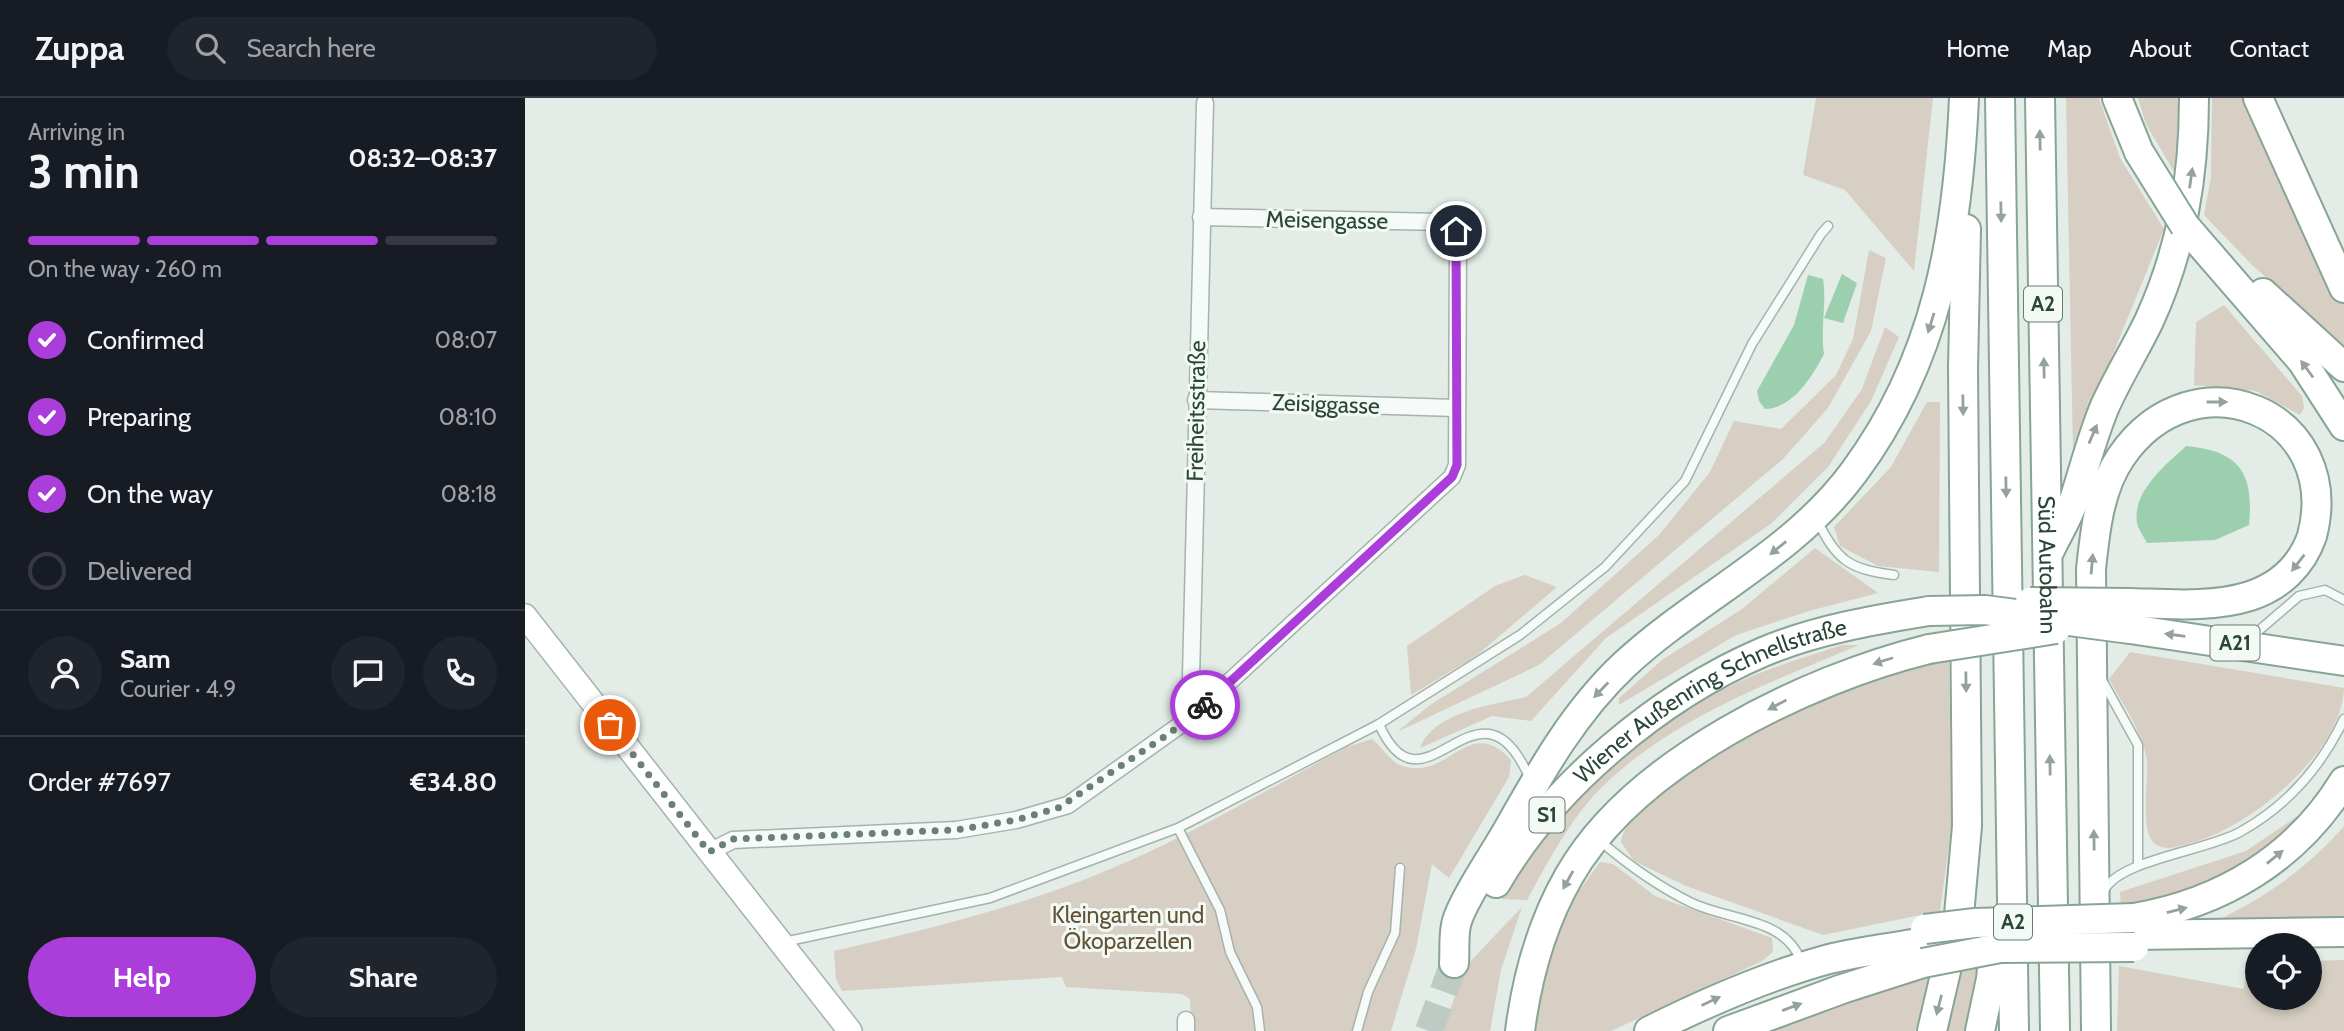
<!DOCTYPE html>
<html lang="en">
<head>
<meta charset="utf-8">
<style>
  body { margin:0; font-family:Cabin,sans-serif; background:#20242c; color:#f1f3f6; height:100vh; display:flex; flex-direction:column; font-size:26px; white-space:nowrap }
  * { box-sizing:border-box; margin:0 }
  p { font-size:23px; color:#9ea1a6 }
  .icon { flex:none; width:38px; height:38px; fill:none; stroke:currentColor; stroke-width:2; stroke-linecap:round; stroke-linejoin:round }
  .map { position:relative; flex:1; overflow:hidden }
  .details { display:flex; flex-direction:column; background:#171b24; width:525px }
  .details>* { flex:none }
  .buttons { position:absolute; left:1720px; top:835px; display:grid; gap:14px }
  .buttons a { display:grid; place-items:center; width:77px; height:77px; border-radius:50%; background:#171b24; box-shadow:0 4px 10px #0003; font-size:35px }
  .pin { position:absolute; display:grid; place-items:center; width:60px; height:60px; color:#fff; margin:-30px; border:4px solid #fff; border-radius:50%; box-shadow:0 2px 7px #0007 }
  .courier { position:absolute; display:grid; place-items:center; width:70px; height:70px; margin:-35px; border:5px solid #ab3edb; border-radius:50%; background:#fff; color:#222; box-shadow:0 2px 9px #0007 }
  .head em { font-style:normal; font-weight:800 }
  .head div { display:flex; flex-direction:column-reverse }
  .head { display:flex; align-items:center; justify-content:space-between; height:119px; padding:0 28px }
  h1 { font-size:46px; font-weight:800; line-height:52px }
  .bar { display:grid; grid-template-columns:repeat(4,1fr); gap:10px 7px; align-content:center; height:84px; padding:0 28px }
  .bar i { height:9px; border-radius:5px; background:#363941 }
  .bar .current { background:#ab3edb }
  .bar p { grid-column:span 4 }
  .line { display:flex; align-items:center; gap:18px; padding:0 28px; border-top:2px solid #363941 }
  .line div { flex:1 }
  .round { display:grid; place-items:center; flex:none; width:74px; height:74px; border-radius:37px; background:#20242c }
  ol { padding:0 28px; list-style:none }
  li { display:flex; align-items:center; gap:21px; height:77px }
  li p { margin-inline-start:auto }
  li .icon { padding:7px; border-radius:50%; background:#ab3edb; color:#fff; stroke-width:4 }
  li:last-child { color:#9ea1a6 }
  li i { width:38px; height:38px; border:4px solid #363941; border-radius:50% }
  .primary-button { display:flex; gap:14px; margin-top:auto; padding:14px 28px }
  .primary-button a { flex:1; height:80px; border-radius:42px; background:#ab3edb; color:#fff; font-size:28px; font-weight:800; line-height:80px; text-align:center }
  .primary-button a+a { background:#20242c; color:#f1f3f6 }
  header { display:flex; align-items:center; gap:42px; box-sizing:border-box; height:98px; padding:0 35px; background:#171b24; border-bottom:2px solid #363941 }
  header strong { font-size:33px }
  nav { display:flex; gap:38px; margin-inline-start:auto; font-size:24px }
  .search { width:490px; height:63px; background:#20242c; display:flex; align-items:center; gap:18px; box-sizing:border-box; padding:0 24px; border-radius:38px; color:#9ea1a6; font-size:26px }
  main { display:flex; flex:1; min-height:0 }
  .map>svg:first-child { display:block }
  .green { fill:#d7cfc3 }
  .water { fill:#9bcfae }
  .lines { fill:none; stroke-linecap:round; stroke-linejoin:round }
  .motorway-tunnel { stroke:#becbc4; stroke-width:28; stroke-dasharray:28 14; stroke-linecap:butt }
  .service-casing { stroke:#a4b4ab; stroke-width:11 }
  .minor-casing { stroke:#a4b4ab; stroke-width:19 }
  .secondary-casing { stroke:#a4b4ab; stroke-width:26 }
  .motorway-casing { stroke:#88a495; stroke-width:32 }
  .service { stroke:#f6faf8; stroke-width:8 }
  .minor { stroke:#f6faf8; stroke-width:16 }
  .secondary { stroke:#fff; stroke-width:23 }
  .motorway { stroke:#fff; stroke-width:28 }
  .motorway-bridge-casing { stroke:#88a495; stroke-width:32; stroke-linecap:butt }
  .motorway-bridge { stroke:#fff; stroke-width:28 }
  .oneway { fill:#94a29b }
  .done { stroke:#6a8075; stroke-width:7; stroke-dasharray:0 12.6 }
  .route { stroke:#ab3edb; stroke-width:9 }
  .labels { text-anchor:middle; stroke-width:6; stroke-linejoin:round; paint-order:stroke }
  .shield { fill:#f3f9f5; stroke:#667c70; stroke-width:2 }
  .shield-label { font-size:21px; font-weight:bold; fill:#294637 }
  .street-label { font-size:23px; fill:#294637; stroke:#f3f9f5 }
  .park-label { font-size:23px; fill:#635335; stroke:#f3f9f5 }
</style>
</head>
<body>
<header>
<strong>Zuppa</strong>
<div class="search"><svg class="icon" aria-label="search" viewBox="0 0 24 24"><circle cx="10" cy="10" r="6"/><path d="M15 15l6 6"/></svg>Search here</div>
<nav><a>Home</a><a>Map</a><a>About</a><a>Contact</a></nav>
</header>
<main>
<section class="details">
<div class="head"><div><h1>3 min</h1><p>Arriving in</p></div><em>08:32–08:37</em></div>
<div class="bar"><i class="current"></i><i class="current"></i><i class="current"></i><i></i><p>On the way · 260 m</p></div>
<ol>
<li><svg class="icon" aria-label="check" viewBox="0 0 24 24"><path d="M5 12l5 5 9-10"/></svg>Confirmed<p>08:07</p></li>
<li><svg class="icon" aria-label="check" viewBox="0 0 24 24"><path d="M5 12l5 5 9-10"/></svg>Preparing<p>08:10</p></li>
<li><svg class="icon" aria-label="check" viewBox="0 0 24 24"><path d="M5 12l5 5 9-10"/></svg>On the way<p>08:18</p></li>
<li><i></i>Delivered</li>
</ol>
<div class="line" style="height:126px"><a class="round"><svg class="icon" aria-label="person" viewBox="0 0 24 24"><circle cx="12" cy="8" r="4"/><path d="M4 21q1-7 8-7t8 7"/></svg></a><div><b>Sam</b><p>Courier · 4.9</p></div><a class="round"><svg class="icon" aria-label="chat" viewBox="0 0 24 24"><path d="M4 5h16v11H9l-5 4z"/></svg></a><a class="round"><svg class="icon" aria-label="phone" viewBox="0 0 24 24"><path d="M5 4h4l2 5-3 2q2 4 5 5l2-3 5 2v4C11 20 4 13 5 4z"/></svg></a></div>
<div class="line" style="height:91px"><div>Order #7697</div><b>€34.80</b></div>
<div class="primary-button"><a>Help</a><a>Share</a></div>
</section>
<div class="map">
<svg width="1819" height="933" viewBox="0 0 1819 933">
  <rect width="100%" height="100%" fill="#e3ece7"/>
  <!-- green -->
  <g class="green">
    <polygon points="1291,0 1408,0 1389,173 1320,92 1278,77"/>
    <polygon points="1541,0 1574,0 1595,60 1639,131 1548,354"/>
    <polygon points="1613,0 1659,0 1655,84 1621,26"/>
    <polygon points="1687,0 1721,0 1777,121 1819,204 1819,247 1727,167 1679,117 1686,79"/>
    <polygon points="1344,152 1361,160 1346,233 1303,310 1258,361 1014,567 872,634 905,607 1036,525 1134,437 1185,374 1209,323 1256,331 1311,277 1328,241"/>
    <polygon points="1699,207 1777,298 1779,310 1775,317 1731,293 1669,287 1671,224"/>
    <path d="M1360,229L1374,239L1346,303L1303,369L1247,425L1081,540L1006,623L967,618L895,650C910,613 967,607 1001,599L1300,344L1337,291Z"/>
    <polygon points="1402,304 1415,304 1414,474 1353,468 1315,448 1309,429 1366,369"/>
    <polygon points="1290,450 1353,495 1284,513 1211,537 1094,607 1094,600 1137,562 1217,511"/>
    <polygon points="1000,477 1032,489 951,558 886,597 882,548 970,488"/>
    <path d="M1317,547H1334C1242,586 1147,620 1075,691C1044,723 1023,764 1002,802L976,801C987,785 996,767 1008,751C1056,689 1122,632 1191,595C1231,574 1274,561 1317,547Z"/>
    <path d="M1605,554L1819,590C1817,655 1724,730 1666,745C1654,748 1641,754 1630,746C1614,733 1624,683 1622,663C1618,634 1597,606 1584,581Z"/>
    <path d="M1424,561L1427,725L1415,813L1298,837L1161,788L1109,763L1096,744C1100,719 1131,698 1152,683C1170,670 1189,654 1209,642C1277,604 1348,580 1424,561Z"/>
    <path d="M847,641C856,648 866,664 875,667C923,686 943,614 986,662L984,679L924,780L907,766L891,851L866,933H667L665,901L657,896L541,889L537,879L317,893L311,881L309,853C410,830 510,805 604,763C679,730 750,687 822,649Z"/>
    <path d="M1780,713C1726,777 1675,792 1596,810L1595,794L1721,753Z"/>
    <path d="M1819,728V823L1687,825C1739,800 1781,772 1819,728Z"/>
    <polygon points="1075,764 1088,766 1130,798 1247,840 1248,854 1237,863 1086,933 1007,933 1020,869 1044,807"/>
    <polygon points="997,809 976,872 965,933 918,933 940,869"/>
    <polygon points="1819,862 1819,933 1592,933 1594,868 1719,891 1722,866 1732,866 1732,900 1785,900 1785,863"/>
    <polygon points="1452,869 1440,933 1417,933 1433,873"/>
    <polygon points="1410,878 1390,933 1236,933 1270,919"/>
  </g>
  <!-- water -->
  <g class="water">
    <polygon points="1317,176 1332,185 1318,225 1299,220"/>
    <path d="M1283,177L1298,181C1302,206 1295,229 1299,256C1287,279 1268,310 1240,311L1234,303L1232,293L1269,227Z"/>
    <path d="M1661,348C1715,353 1729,375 1724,427L1690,442L1622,445C1619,439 1613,431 1612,425C1607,393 1641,367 1661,348Z"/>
  </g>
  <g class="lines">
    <!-- motorway-tunnel -->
    <polyline class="motorway-tunnel" points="904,933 929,865"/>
    <defs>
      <g id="service">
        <path d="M1292,422C1312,463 1324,471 1369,477"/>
        <polyline points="1724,541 1774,498 1800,492 1819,502"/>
        <polyline points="1577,582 1613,647 1613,766"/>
        <path d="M854,626C899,729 953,561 1005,681"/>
        <polyline points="653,730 695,812 705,854 732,909 735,933"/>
        <path d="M1074,742C1103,767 1132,788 1167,805C1205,823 1259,819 1276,863"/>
        <path d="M1579,793C1593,762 1681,753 1715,734C1762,708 1796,669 1819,621"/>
        <polyline points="259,844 465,800 653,730 854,626 995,537 1080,469 1160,383 1227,246 1296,136 1303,128"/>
        <polyline points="832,933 843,894 870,835 875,770"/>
      </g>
      <g id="minor">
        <polyline points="671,302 931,310"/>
        <polyline points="665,620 680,5"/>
        <polyline points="184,754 208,742 431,732 491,722 543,707 665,620 927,379 932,367 933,142 927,128 918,124 676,119"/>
        <polyline points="661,922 661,933"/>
      </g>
      <polyline id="secondary" points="0,518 325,933"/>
      <g id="motorway">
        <polyline points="1475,0 1489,933"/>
        <path id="s1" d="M1515,0L1530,933"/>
        <polyline points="1592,0 1614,54"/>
        <polyline points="1733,0 1819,190"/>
        <polyline points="1660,128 1777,263 1819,328"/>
        <polyline points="1738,195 1819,269"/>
        <path d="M1525,452C1533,435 1544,418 1550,399C1560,368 1567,339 1580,308C1593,279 1610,252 1624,223C1657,151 1669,79 1669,0"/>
        <polyline points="1605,531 1819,563"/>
        <path id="s2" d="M971,785C1027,688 1135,598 1238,554C1290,532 1348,522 1404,513"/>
        <path d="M1609,820C1697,805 1772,760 1819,683"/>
        <polyline points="1609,837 1819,834"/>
        <path d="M929,865C930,852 928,835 932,823C938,802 969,756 981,735C1015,675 1048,615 1099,567C1172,499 1268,457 1329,374C1412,262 1433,137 1439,0"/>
        <path d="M995,933C1002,879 1017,825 1044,778C1109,664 1282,581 1404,551"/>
        <path d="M1124,933C1182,904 1241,878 1304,861C1335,853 1368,850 1399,844"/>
        <polyline points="1203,933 1317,891 1398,865"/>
        <polyline points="1407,933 1434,817 1442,728 1438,270 1441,131"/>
        <polyline points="1455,933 1466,881 1471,828"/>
        <path d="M1571,933L1566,471C1570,434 1574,391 1596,359C1669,252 1819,315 1787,438C1777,467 1755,488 1725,498C1687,510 1643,506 1604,505"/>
      </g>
    </defs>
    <!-- service casing -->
    <use href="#service" class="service-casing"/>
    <!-- minor casing -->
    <use href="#minor" class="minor-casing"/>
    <!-- secondary casing -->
    <use href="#secondary" class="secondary-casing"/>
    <!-- motorway casing -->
    <use href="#motorway" class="motorway-casing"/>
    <!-- service -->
    <use href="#service" class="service"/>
    <!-- minor -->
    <use href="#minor" class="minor"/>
    <!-- secondary -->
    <use href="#secondary" class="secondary"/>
    <!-- motorway -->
    <use href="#motorway" class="motorway"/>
    <defs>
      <g id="motorway-bridge">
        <polyline points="1614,54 1660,128"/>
        <polyline points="1505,504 1604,505"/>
        <polyline points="1404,513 1460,512 1605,531"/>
        <polyline points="1404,551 1531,531"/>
        <polyline points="1400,831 1450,825 1609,820"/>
        <polyline points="1398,865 1475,850 1609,849"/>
      </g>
    </defs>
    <!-- motorway-bridge casing -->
    <use href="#motorway-bridge" class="motorway-bridge-casing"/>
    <!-- motorway-bridge -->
    <use href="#motorway-bridge" class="motorway-bridge"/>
  </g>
  <!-- one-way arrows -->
  <defs><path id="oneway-solid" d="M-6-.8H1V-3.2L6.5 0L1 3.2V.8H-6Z" transform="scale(1.75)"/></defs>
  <g class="oneway">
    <use href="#oneway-solid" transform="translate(1515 42) rotate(-91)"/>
    <use href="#oneway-solid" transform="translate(1666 80) rotate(-82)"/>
    <use href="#oneway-solid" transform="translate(1476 114) rotate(89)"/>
    <use href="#oneway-solid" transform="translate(1406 225) rotate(107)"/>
    <use href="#oneway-solid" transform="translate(1519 270) rotate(-91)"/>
    <use href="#oneway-solid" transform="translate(1782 271) rotate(-126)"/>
    <use href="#oneway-solid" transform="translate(1692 304)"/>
    <use href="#oneway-solid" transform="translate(1438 307) rotate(89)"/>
    <use href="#oneway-solid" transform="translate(1568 336) rotate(-67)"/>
    <use href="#oneway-solid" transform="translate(1481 389) rotate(89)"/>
    <use href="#oneway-solid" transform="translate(1253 450) rotate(141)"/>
    <use href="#oneway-solid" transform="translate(1773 465) rotate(128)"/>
    <use href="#oneway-solid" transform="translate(1567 466) rotate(-85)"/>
    <use href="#oneway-solid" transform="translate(1650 537) rotate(-172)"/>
    <use href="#oneway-solid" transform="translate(1358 563) rotate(162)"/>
    <use href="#oneway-solid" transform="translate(1441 584) rotate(89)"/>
    <use href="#oneway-solid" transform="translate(1076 592) rotate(134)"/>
    <use href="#oneway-solid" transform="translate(1252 607) rotate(152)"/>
    <use href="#oneway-solid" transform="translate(1525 667) rotate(-91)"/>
    <use href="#oneway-solid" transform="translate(1569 742) rotate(-91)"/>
    <use href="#oneway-solid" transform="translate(1750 759) rotate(-39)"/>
    <use href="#oneway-solid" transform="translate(1043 782) rotate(119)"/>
    <use href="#oneway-solid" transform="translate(1652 812) rotate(-14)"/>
    <use href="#oneway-solid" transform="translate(1186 903) rotate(-25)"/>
    <use href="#oneway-solid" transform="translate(1414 907) rotate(104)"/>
    <use href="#oneway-solid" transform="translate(1267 909) rotate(-20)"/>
  </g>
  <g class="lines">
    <!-- done -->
    <polyline class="done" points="85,627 184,754 208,741 431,732 491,722 533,710 645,635 680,607"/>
    <!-- route -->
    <polyline class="route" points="680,607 927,379 932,367 931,133"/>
  </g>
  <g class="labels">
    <!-- shield labels -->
    <g class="shield">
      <rect x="1499" y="188.5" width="38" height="35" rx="5"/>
      <rect x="1685.5" y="527.5" width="49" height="35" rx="5"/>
      <rect x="1004.5" y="699.5" width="35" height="35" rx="5"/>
      <rect x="1469" y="806.5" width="38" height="35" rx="5"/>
    </g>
    <g class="shield-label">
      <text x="1518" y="213">A2</text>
      <text x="1710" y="552">A21</text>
      <text x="1022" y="724">S1</text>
      <text x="1488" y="831">A2</text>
    </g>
    <!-- street labels -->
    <g class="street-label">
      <text transform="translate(802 122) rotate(1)" y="8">Meisengasse</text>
      <text transform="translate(801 306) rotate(2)" y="8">Zeisiggasse</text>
      <text transform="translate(671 313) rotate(-89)" y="8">Freiheitsstraße</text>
      <text dy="8" stroke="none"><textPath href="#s1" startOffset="467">Süd Autobahn</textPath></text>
      <text dy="8" stroke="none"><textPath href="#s2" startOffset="289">Wiener Außenring Schnellstraße</textPath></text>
    </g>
    <!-- park labels -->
    <g class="park-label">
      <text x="603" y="825">Kleingarten und<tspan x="603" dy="26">Ökoparzellen</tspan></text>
    </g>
  </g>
</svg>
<div class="buttons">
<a><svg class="icon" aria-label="locate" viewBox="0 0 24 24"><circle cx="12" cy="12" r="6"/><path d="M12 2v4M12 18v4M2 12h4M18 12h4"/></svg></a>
</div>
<div class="pin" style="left:85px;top:627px;background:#ea580c"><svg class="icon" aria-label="bag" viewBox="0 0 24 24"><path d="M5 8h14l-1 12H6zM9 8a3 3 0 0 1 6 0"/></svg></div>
<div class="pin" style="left:931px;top:133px;background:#1f2937"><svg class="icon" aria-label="home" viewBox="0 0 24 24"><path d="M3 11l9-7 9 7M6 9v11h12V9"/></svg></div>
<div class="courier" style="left:680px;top:607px"><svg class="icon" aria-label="bike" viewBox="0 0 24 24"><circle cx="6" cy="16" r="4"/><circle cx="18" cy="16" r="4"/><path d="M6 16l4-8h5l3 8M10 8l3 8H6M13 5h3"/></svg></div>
</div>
</main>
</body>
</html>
